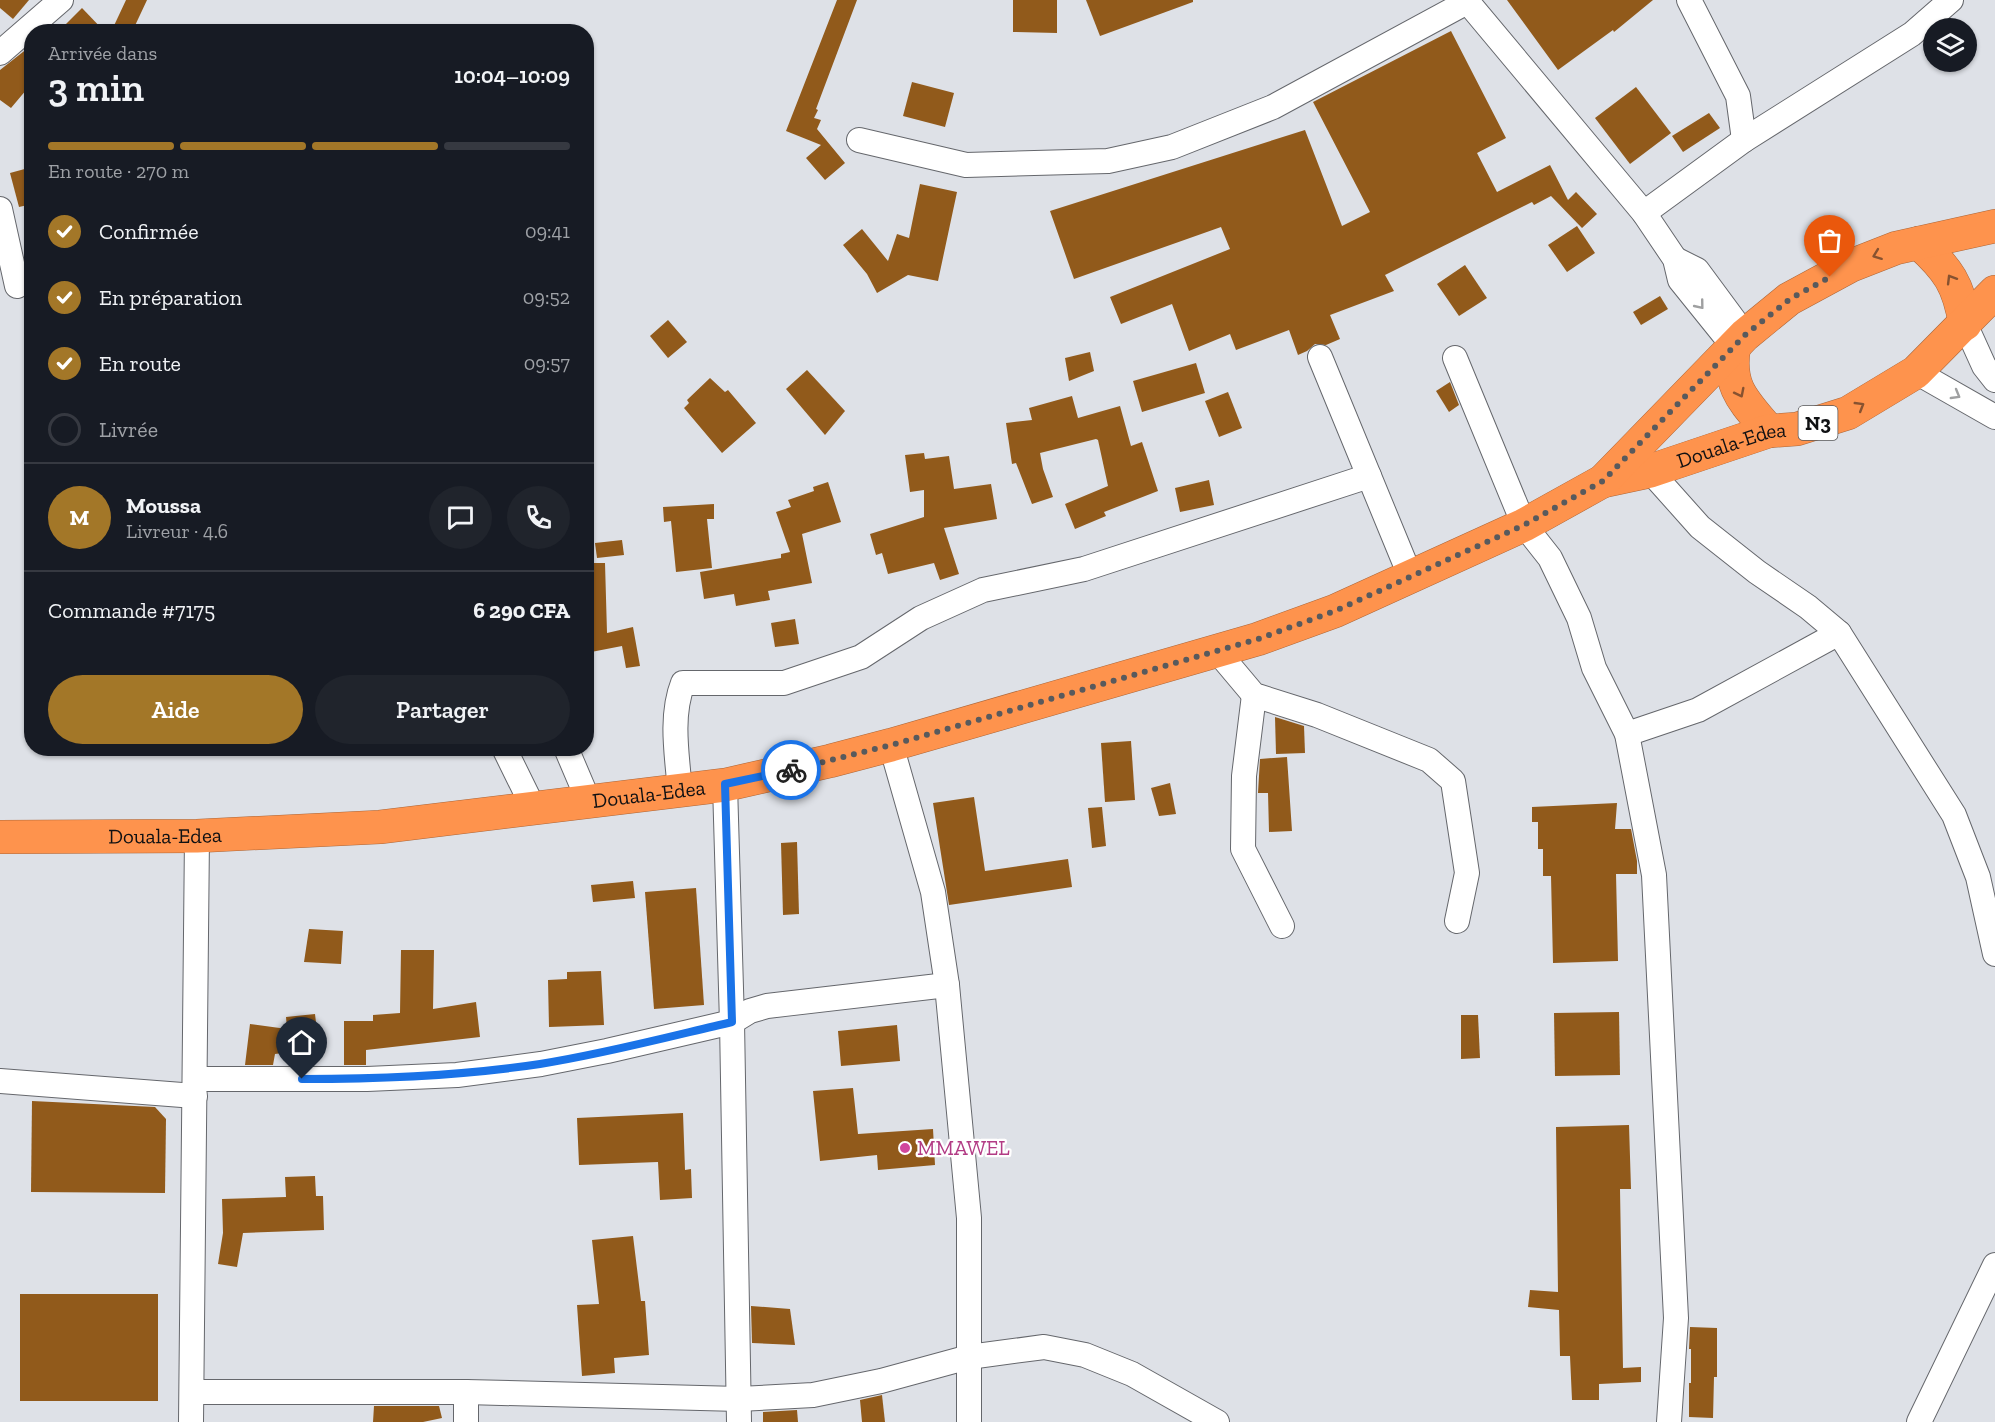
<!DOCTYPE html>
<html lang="fr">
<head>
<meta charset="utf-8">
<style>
  body { margin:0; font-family:"Zilla Slab",serif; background:#20242c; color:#f1f3f6; height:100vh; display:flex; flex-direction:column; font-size:22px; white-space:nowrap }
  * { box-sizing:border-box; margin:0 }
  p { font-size:20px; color:#9ea1a6 }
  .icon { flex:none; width:33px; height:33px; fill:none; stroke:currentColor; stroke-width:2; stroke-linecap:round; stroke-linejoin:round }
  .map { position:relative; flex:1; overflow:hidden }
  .drawer { position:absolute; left:24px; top:24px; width:570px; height:732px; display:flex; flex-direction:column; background:#171b24; border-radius:24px; box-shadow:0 2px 4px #0004 }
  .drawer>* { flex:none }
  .tools { position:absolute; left:1923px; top:18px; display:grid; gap:12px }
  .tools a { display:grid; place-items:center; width:54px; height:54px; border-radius:50%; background:#171b24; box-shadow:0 2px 4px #0004; font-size:30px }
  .pin { position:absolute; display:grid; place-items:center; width:51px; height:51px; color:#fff; margin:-62px -26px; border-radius:50% 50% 50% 0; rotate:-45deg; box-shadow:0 0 6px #0007 }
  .pin .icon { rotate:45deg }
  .courier { position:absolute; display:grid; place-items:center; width:60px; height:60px; margin:-30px; border:4px solid #1a73e8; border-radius:50%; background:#fff; color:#222; box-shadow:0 2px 8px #0007 }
  .head em { font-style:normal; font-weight:600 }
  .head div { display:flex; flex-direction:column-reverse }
  .head { display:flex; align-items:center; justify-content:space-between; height:102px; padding:0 24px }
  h1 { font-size:39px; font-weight:600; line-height:45px }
  .bar { display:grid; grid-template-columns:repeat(4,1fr); gap:9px 6px; align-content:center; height:72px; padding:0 24px }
  .bar i { height:8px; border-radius:4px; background:#363941 }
  .bar .active { background:#a37728 }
  .bar p { grid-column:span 4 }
  .line { display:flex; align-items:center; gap:15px; padding:0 24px; border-top:2px solid #363941 }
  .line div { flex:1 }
  .round { display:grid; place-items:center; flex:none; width:63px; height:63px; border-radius:32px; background:#20242c }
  ol { padding:0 24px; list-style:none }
  li { display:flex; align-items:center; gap:18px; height:66px }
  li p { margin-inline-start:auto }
  li .icon { padding:6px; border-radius:50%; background:#a37728; color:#fff; stroke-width:4 }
  li:last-child { color:#9ea1a6 }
  li i { width:33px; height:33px; border:3px solid #363941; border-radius:50% }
  .cta { display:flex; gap:12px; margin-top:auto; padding:12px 24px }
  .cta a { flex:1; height:69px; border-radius:36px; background:#a37728; color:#fff; font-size:24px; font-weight:600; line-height:69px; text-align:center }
  .cta a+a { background:#20242c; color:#f1f3f6 }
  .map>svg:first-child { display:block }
  .building { fill:#915a1b }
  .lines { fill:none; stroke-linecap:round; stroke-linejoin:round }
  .minor-casing { stroke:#65676c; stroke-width:26 }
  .highway-casing { stroke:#ab6639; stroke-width:34 }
  .minor { stroke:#fff; stroke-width:24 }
  .highway { stroke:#fe934d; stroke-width:33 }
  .oneway { stroke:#875230 }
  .oneway2 { stroke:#9fa0a1 }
  .done { stroke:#585a5d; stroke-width:6; stroke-dasharray:0 10.8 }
  .route { stroke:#1a73e8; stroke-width:8 }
  .hotel-dot { fill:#d1479c; stroke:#fff; stroke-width:2 }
  .labels { text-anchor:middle; stroke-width:4.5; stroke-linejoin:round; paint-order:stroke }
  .shield { fill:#fff; stroke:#58585a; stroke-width:1.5 }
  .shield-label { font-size:20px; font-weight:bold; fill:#101113 }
  .street-label { font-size:21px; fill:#101113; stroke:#fff }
  .hotel-label { font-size:21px; fill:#b23c85; stroke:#fff; text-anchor:start }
</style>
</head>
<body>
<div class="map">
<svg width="1995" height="1422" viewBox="0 0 1995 1422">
  <rect width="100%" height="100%" fill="#dee1e7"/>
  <!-- building -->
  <g class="building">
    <polygon points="0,0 29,0 13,19 0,8"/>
    <polygon points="126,0 147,0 132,32 111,32"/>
    <polygon points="837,0 857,0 816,109 818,110 814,118 821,120 817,129 845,163 825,180 806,158 821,145 786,131"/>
    <polygon points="1013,0 1057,0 1057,33 1013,32"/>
    <polygon points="1086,0 1193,0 1193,2 1100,36"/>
    <polygon points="1507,0 1653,0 1614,32 1613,30 1558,70"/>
    <polygon points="82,8 105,32 58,32"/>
    <polygon points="1451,31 1506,138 1477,153 1497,192 1550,165 1568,200 1576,192 1597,214 1582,228 1551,196 1534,205 1532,202 1385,275 1394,291 1330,315 1340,339 1326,345 1315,344 1307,351 1298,355 1289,330 1236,350 1230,334 1189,351 1172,304 1121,324 1110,297 1230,249 1221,227 1074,279 1050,211 1305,130 1342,226 1370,212 1313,102"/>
    <polygon points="28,48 32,51 32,79 24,87 27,89 11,108 0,100 0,70"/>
    <polygon points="912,82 954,93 945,127 903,116"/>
    <polygon points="1636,87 1671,133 1630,164 1595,118"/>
    <polygon points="1709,113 1720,128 1683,152 1672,136"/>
    <polygon points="32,167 32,204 19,207 10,173"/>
    <polygon points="920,184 957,192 938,281 908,275 877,293 867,274 843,245 862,229 888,261 897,234 909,238"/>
    <polygon points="1577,226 1595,253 1567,272 1548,245"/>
    <polygon points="1465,265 1487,298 1459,316 1437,284"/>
    <polygon points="1660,296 1668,309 1641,325 1633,312"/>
    <polygon points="668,320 687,342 668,358 650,336"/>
    <polygon points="1090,352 1094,371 1069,381 1065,358"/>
    <polygon points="1196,363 1205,393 1142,412 1133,381"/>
    <polygon points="807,370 845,411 825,435 786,389"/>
    <polygon points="710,378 725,392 728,390 756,423 722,453 684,408 689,403 687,400"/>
    <polygon points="1450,382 1459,405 1449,412 1436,391"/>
    <polygon points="1228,392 1242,428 1219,437 1205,401"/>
    <polygon points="1072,396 1078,418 1120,406 1131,446 1142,442 1158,491 1104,512 1106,516 1075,529 1065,504 1108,486 1098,440 1096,439 1040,453 1043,469 1053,497 1032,504 1016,463 1012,464 1006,423 1032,420 1029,408"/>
    <polygon points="924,453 925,459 949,456 954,489 991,484 997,519 944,528 959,574 940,580 934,563 888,574 882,553 876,555 870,534 924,517 924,490 910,492 905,455"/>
    <polygon points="1209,480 1214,505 1180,512 1175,488"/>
    <polygon points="828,482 841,522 802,534 812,583 768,591 770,600 736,606 734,594 704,599 700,572 781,558 781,554 790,552 776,512 791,507 788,500 814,491 813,487"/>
    <polygon points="714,504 714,519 707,519 712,568 676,572 671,521 664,522 663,507"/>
    <polygon points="622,540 624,555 597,558 595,543"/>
    <polygon points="586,563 605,563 607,633 633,627 640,666 626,668 622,646 586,653"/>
    <polygon points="795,619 799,644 775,647 771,623"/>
    <polygon points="1275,717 1304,726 1305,753 1276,754"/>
    <polygon points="1131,741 1135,800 1105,802 1101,743"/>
    <polygon points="1287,757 1292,831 1269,832 1268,793 1258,793 1260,759"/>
    <polygon points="1170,783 1176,814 1159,816 1151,788"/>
    <polygon points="974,797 985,871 1068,859 1072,887 949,905 933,803"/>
    <polygon points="1617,803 1615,829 1631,829 1637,861 1637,874 1616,874 1618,961 1553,963 1551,876 1543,876 1543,849 1538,849 1538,822 1532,822 1532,807"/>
    <polygon points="1102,807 1106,846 1092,848 1088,808"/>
    <polygon points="797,842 799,914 783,915 781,843"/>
    <polygon points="633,881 635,898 593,902 591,885"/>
    <polygon points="696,888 704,1005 654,1009 645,892"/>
    <polygon points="309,929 343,931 341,964 304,962"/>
    <polygon points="401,950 434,950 433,1009 476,1002 480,1037 366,1050 366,1065 344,1065 344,1021 373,1021 373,1015 400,1013"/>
    <polygon points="601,971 604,1025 549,1027 548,980 567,979 567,972"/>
    <polygon points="1619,1012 1620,1075 1555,1076 1554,1013"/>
    <polygon points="315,1014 319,1048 275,1054 273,1065 245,1065 250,1024 287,1029 286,1017"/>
    <polygon points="1461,1015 1478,1015 1480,1058 1461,1059"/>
    <polygon points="897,1025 900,1061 841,1066 838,1031"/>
    <polygon points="853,1088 858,1134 933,1129 935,1165 878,1170 877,1155 820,1161 813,1091"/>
    <polygon points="32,1101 155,1107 166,1119 165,1193 31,1192"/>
    <polygon points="683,1113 685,1170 691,1169 692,1198 660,1200 658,1162 579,1165 577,1118"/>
    <polygon points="1629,1125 1631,1189 1620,1189 1623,1368 1641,1367 1641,1382 1599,1384 1599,1400 1572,1400 1570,1356 1560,1356 1559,1310 1528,1307 1530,1290 1558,1292 1556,1127"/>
    <polygon points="315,1176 316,1196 323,1196 324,1230 243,1233 237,1267 218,1264 223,1233 222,1199 286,1197 285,1177"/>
    <polygon points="633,1236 641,1301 645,1301 649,1355 614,1358 615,1373 582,1376 577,1305 599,1304 592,1240"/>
    <rect x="20" y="1294" width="138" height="107"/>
    <polygon points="751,1306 790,1309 795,1345 752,1343"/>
    <polygon points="1690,1327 1717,1328 1717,1377 1714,1377 1713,1418 1689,1417 1689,1383 1691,1383 1691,1349 1689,1349"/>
    <polygon points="882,1395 885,1422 862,1422 860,1400"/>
    <polygon points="374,1406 439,1406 442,1418 423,1422 373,1422"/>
    <polygon points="797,1410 798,1422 763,1422 763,1412"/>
  </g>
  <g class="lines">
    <defs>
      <g id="minor">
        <polyline points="1466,0 1644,213 1675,259 1680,280 1734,347"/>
        <polyline points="1689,0 1738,96 1744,140"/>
        <polyline points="0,53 61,0"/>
        <polyline points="859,140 966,165 1108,161 1172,147 1273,107 1467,2"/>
        <polyline points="0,209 17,286"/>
        <polyline points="1644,213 1744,140 1912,34 1951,0"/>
        <polyline points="1675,259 1697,270 1745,335"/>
        <polyline points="1965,324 1984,366 1995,380"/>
        <polyline points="1320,357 1411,578"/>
        <polyline points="1455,358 1524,525 1550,558 1579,618 1594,668 1627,734 1654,875 1676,1318 1669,1422"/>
        <polyline points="1916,372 1995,417"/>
        <polyline points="1650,471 1700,527 1757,572 1808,607 1839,633 1954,815 1978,877 1995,954"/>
        <polyline points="1217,651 1254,695 1317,715 1429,760 1453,781 1467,873 1457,921"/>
        <polyline points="1254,695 1244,776 1243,849 1282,926"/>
        <polyline points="1627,734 1698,710 1839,633"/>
        <polyline points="891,745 933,892 947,985 969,1218 969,1422"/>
        <polyline points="504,748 534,809"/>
        <polyline points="566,748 589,802"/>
        <polyline points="725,785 732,1022 739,1422"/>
        <path d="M680,790C677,756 670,716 683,683H784L861,657L921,618L983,590L1084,569L1369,476"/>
        <polyline points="195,1079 367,1079 457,1075 541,1064 607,1051 732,1022 750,1011 767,1006 947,985"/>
        <polyline points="0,1081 195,1096"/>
        <polyline points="192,1392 466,1392 739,1399 813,1395 881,1381 969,1357 1044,1347 1085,1355 1132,1374 1217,1422"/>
        <polyline points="191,1422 197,836"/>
        <polyline points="466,1422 466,1392"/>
        <polyline points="1919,1422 1995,1265"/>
      </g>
      <g id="highway">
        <path d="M1919,243C1948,269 1959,285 1965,324"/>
        <path d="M1734,347C1727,388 1745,402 1769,431"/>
        <path id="s1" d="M1603,481L1650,471L1769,431L1797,429L1848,413L1916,372L1995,292"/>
        <path id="s2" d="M0,837L197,836L380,827L725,785L830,761L891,745L1258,639L1335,611L1524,525L1603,481L1745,335L1789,299L1850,266L1896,248L1995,226"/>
      </g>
    </defs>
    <!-- minor casing -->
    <use href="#minor" class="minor-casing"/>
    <!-- highway casing -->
    <use href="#highway" class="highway-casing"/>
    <!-- minor -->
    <use href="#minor" class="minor"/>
    <!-- highway -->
    <use href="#highway" class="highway"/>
  </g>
  <!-- one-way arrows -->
  <defs><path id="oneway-chevron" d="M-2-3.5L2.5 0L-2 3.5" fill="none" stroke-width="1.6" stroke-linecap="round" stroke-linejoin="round" transform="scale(1.5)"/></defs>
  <g class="oneway">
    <use href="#oneway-chevron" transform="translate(1877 255) rotate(159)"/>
    <use href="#oneway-chevron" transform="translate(1951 279) rotate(-121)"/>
    <use href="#oneway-chevron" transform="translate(1740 393) rotate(63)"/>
    <use href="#oneway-chevron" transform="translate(1860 406) rotate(-31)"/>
  </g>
  <g class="oneway2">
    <use href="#oneway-chevron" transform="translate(1700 305) rotate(51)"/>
    <use href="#oneway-chevron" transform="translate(1956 395) rotate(30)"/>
  </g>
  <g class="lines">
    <!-- done -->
    <polyline class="done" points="791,770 891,745 1258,639 1335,611 1524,525 1603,481 1745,335 1790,299 1830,277"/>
    <!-- route -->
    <path class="route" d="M302,1079C382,1079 461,1076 540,1064C604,1054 668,1037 732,1022L725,784L791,770"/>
  </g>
  <!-- markers -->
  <circle class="hotel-dot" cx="905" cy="1148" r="6"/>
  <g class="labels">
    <!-- shield labels -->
    <rect class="shield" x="1798.5" y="406" width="39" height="34" rx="4.5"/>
    <g class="shield-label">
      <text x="1818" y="430">N3</text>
    </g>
    <!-- street labels -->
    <g class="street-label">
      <text dy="7" stroke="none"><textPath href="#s1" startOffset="134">Douala-Edea</textPath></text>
      <text dy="7" stroke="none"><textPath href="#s2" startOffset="651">Douala-Edea</textPath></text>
      <text dy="7" stroke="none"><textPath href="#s2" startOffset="165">Douala-Edea</textPath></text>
    </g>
    <!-- hotel labels -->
    <g class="hotel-label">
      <text x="917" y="1155">MMAWEL</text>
    </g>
  </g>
</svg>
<div class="tools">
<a><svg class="icon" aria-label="layers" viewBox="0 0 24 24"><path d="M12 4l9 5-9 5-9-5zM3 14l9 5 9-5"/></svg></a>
</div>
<div class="pin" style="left:1830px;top:277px;background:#ea580c"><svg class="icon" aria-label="bag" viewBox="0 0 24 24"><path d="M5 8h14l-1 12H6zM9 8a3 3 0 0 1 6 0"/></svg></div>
<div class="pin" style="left:302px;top:1079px;background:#1f2937"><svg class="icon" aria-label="home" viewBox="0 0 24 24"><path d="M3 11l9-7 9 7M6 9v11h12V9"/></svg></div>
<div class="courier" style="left:791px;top:770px"><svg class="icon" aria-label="bike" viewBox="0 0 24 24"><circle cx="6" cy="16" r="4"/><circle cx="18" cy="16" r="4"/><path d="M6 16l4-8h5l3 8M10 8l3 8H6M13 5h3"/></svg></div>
<section class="drawer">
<div class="head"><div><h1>3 min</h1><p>Arrivée dans</p></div><em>10:04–10:09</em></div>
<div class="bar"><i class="active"></i><i class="active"></i><i class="active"></i><i></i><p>En route · 270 m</p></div>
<ol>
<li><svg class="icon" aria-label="check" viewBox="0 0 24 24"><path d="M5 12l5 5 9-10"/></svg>Confirmée<p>09:41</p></li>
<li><svg class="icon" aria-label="check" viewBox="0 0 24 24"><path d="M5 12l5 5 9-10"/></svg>En préparation<p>09:52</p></li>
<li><svg class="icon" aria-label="check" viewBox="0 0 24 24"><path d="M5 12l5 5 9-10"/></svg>En route<p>09:57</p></li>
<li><i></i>Livrée</li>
</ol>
<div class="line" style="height:108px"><b class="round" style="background:#a37728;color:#fff">M</b><div><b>Moussa</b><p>Livreur · 4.6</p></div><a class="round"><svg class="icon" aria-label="chat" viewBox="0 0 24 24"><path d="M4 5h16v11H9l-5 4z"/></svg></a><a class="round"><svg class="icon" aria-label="phone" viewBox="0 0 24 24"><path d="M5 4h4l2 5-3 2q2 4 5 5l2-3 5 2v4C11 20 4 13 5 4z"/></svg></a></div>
<div class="line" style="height:78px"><div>Commande #7175</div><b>6 290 CFA</b></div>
<div class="cta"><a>Aide</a><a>Partager</a></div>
</section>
</div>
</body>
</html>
